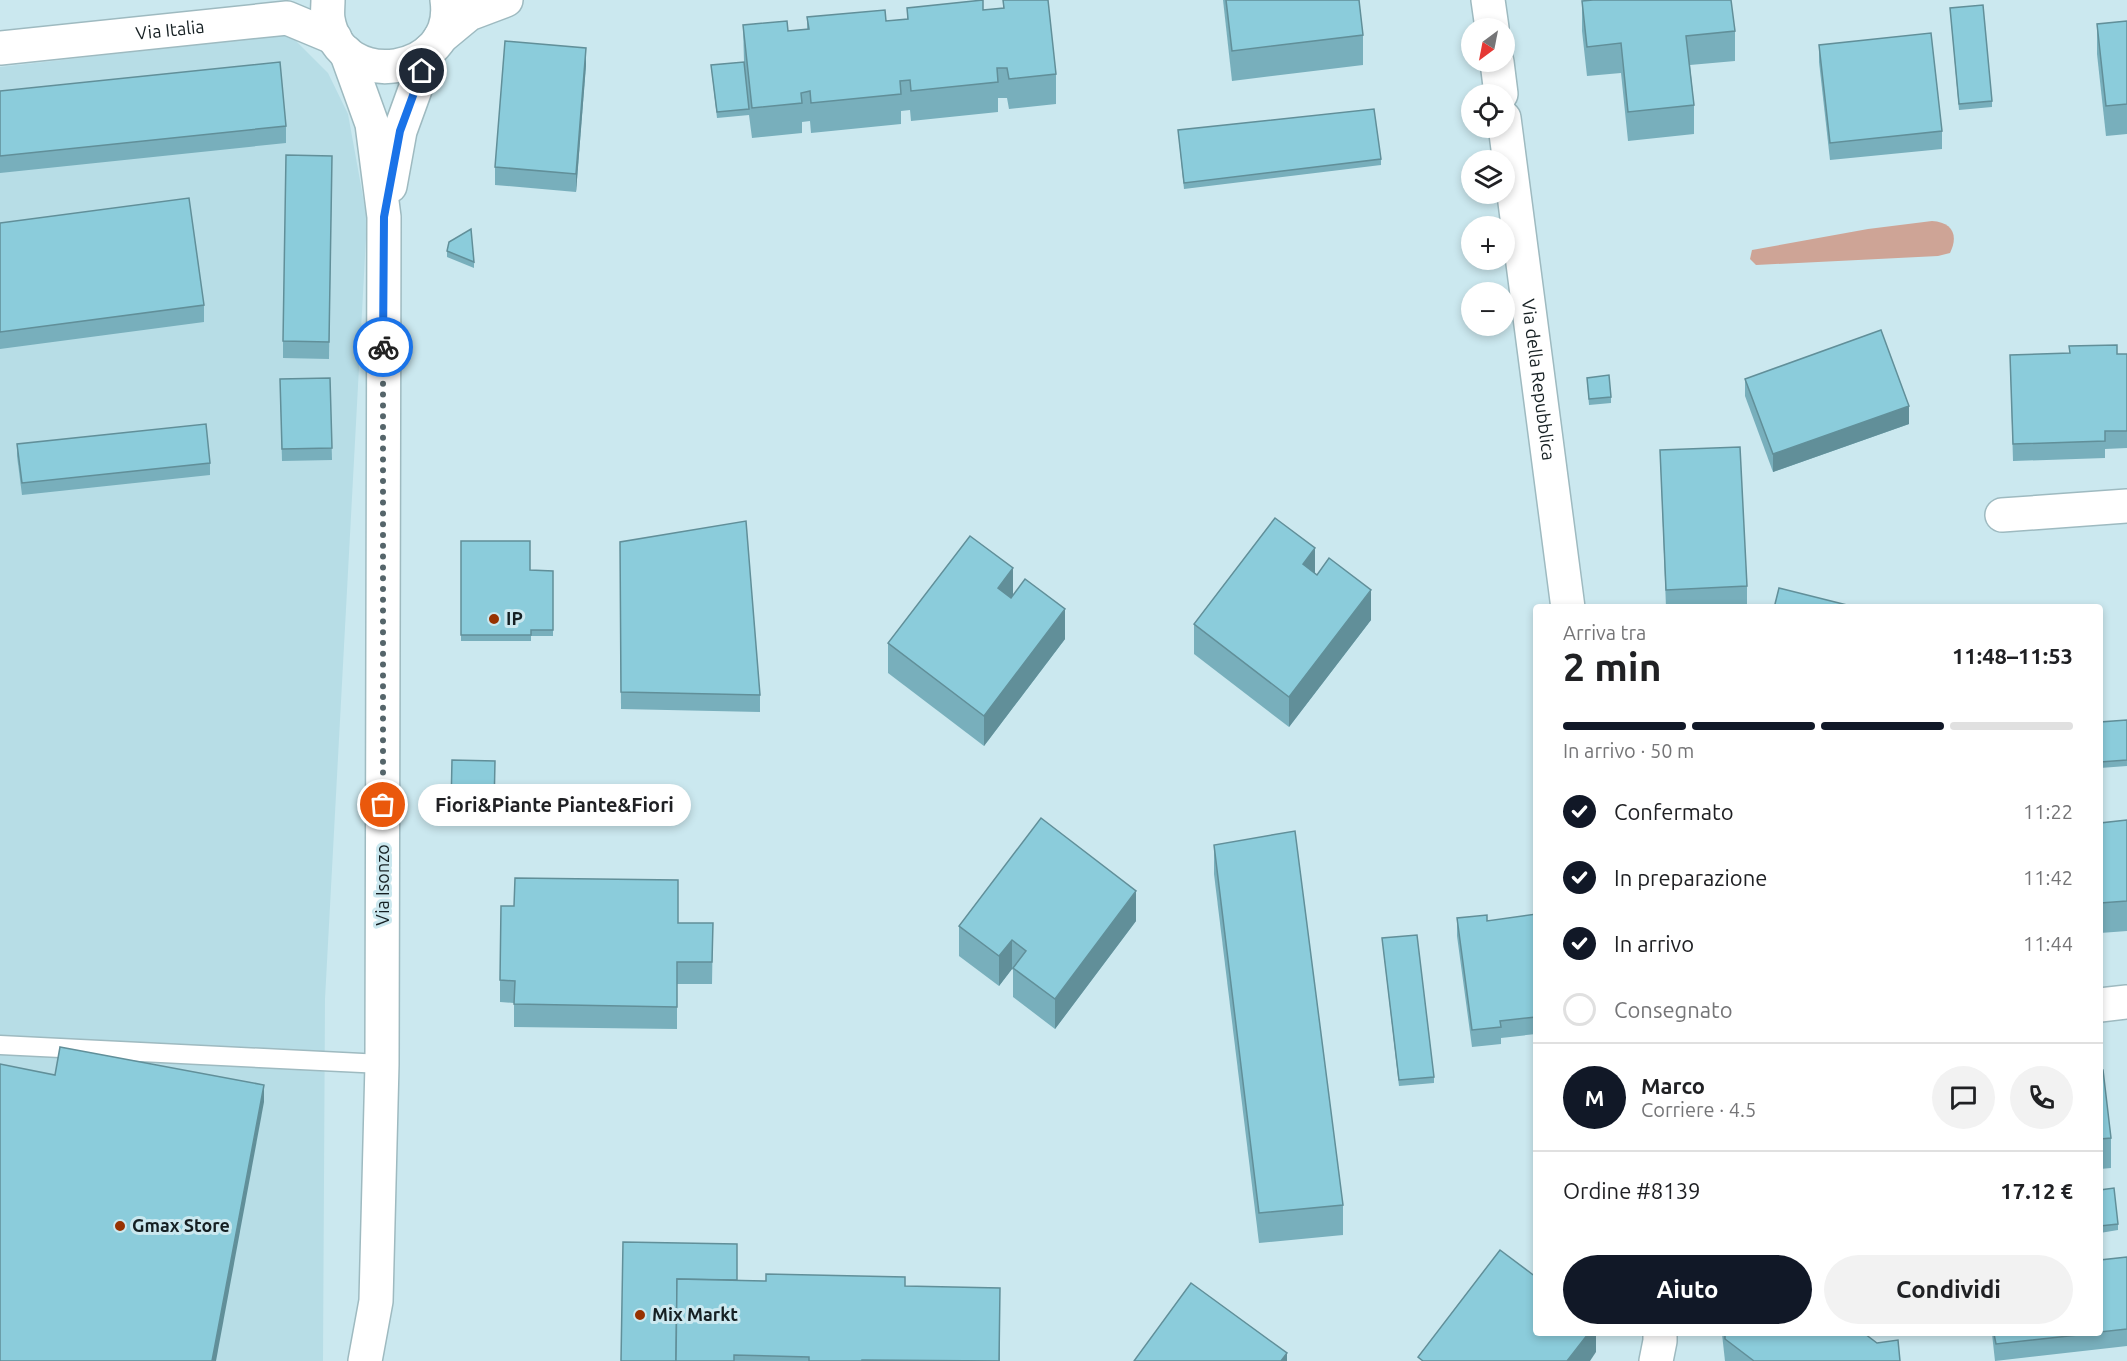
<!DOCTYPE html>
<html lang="it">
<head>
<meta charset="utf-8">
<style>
  body { margin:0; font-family:Ubuntu,sans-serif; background:#f2f2f2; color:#202124; height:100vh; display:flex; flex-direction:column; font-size:22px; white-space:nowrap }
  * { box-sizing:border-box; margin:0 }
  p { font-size:20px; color:#757577 }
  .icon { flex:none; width:33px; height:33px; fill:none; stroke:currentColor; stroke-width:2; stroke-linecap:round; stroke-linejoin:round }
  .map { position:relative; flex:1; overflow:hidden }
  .drawer { position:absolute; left:1533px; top:604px; width:570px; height:732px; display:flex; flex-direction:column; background:#fff; border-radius:6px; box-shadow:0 3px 9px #0003 }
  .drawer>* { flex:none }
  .needle { width:39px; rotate:212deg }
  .buttons { position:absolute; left:1461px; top:18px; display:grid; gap:12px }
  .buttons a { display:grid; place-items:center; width:54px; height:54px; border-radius:50%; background:#fff; box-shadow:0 3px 9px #0003; font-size:30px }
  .pin { position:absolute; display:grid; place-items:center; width:51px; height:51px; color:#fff; margin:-26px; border:3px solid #fff; border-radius:50%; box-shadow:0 2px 6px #0007 }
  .courier { position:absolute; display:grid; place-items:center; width:60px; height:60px; margin:-30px; border:4px solid #1a73e8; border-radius:50%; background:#fff; color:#222; box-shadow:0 2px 8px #0007 }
  .bubble { position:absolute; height:42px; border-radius:21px; background:#fff; box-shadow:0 3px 9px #0003; font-size:20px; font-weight:700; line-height:42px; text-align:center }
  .headline em { font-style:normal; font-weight:700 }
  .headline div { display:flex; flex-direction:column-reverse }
  .headline { display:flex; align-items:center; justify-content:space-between; height:102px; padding:0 30px }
  h1 { font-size:39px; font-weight:700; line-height:45px }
  .bar { display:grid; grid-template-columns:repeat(4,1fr); gap:9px 6px; align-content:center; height:72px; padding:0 30px }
  .bar i { height:8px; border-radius:4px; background:#e0e0e0 }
  .bar .selected { background:#111827 }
  .bar p { grid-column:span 4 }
  .line { display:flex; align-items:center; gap:15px; padding:0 30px; border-top:2px solid #e0e0e0 }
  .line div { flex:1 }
  .round { display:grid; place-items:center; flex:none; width:63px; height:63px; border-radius:32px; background:#f2f2f2 }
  ol { padding:0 30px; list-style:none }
  li { display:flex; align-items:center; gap:18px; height:66px }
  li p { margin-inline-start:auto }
  li .icon { padding:6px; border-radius:50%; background:#111827; color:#fff; stroke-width:4 }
  li:last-child { color:#757577 }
  li i { width:33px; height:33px; border:3px solid #e0e0e0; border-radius:50% }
  .cta { display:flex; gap:12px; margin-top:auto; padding:12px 30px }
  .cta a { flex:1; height:69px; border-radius:36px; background:#111827; color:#fff; font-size:24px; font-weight:700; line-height:69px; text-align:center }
  .cta a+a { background:#f2f2f2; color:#202124 }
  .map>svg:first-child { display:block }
  .built { fill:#b7dde6 }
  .green { fill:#cea496 }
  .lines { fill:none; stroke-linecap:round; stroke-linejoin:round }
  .service-casing { stroke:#9ebac0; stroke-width:21 }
  .minor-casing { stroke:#9ebac0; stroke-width:36 }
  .tertiary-casing { stroke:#9ebac0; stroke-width:36 }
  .service { stroke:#fff; stroke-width:18 }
  .minor { stroke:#fff; stroke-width:33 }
  .tertiary { stroke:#fff; stroke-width:33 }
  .wall { fill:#78afbc }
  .shaded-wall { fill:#618f99 }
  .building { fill:#8bccdb; stroke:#618f99; stroke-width:1.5 }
  .done { stroke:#55656a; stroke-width:6; stroke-dasharray:0 10.8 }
  .route { stroke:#1a73e8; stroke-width:8 }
  .poi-dot { fill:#973201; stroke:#cbe8ef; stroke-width:2 }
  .labels { text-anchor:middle; stroke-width:6; stroke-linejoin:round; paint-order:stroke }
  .street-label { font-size:18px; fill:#151f22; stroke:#cbe8ef }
  .poi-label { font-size:18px; font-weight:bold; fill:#151f22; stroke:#cbe8ef; text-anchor:start }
</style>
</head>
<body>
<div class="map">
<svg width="2127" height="1361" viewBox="0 0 2127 1361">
  <rect width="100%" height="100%" fill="#cbe8ef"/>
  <!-- built -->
  <polygon class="built" points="289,34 328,73 348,114 367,219 325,999 323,1361 0,1361 0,67"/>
  <!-- green -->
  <path class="green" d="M1932,221C1952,222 1959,235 1950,253L1938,256L1756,265L1750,259L1752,250L1868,229Z"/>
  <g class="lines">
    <defs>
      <polyline id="service" points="0,1045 382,1064"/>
      <g id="minor">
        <polyline points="1488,0 1492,28"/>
        <polyline points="440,38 469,14 506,0"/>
        <path id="s1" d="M0,48L287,18L335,38"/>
        <polyline points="1497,62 1501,94"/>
        <path id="s2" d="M1504,118L1568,608"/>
        <polyline points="2002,515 2127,506"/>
        <polyline points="2100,1005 2127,1002"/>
        <polyline points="1656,1361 1660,1341 1660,1334"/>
      </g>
      <g id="tertiary">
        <path d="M328,0C328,6 327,13 328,19C340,93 458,76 447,0"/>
        <polyline points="346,52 372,124 384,217 382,1064 376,1301 365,1361"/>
        <polyline points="390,186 400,131 429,51"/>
      </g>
    </defs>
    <!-- service casing -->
    <use href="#service" class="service-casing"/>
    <!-- minor casing -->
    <use href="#minor" class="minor-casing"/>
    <!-- tertiary casing -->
    <use href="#tertiary" class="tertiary-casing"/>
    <!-- service -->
    <use href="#service" class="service"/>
    <!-- minor -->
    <use href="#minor" class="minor"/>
    <!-- tertiary -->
    <use href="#tertiary" class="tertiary"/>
  </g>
  <!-- wall -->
  <g class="wall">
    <polygon points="1003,0 1056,74 1056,104 1009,109 1007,98 998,98 998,112 911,121 910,110 901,111 901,124 811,133 810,121 802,122 802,133 752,138 749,115 717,118 711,65 744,62 743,25 788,31 807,29 807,17 886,21 907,19 907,8 983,10 1003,8"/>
    <polygon points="1223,0 1359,0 1363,35 1363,65 1232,81"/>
    <polygon points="1582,1 1735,31 1735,61 1690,65 1694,105 1694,134 1628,141 1621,73 1587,76 1582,31"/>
    <polygon points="1950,8 1992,101 1992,107 1959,110"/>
    <polygon points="2127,21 2127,134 2106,136 2097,54 2097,24"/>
    <polygon points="1819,45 1942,131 1942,149 1830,160 1819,62"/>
    <polygon points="586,65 576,192 495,185 495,167"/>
    <polygon points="0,91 286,126 286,143 0,173"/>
    <polygon points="1178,130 1381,159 1381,165 1184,189"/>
    <polygon points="332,156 329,359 283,358 283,341"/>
    <polygon points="0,223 204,305 204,322 0,349"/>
    <polygon points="447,251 474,262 474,268 447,257"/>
    <polygon points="2127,354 2127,448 2105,449 2105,458 2013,461 2010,355"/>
    <polygon points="330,378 332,460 282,461 280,379"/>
    <polygon points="1587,378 1611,397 1611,403 1589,405"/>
    <polygon points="1745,379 1909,424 1773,472 1745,396"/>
    <polygon points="17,444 210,463 210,475 22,495 17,456"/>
    <polygon points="1660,450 1747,586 1747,604 1666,607"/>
    <polygon points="461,541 530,570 553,571 553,636 531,636 531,641 461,641"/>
    <polygon points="620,542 760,695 760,712 621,709"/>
    <polygon points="1315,573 1371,620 1289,727 1194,654 1194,624"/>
    <polygon points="1013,595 1065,639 984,746 888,673 888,643"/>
    <polygon points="2127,720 2127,766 2100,768 2100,722"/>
    <polygon points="452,760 495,761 494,820 451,819"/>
    <polygon points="2127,820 2127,931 2100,933 2100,823"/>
    <polygon points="1214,845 1343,1205 1343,1235 1259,1243 1214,874"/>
    <polygon points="1536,914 1536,1034 1501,1038 1501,1044 1472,1047 1457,936 1457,918 1487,921"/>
    <polygon points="1136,921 1055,1029 1013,997 1013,970 1012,969 999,986 959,956 959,926"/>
    <polygon points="678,923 713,923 712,984 677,984 677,1029 514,1027 514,1003 500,1002 500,980"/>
    <polygon points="1382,938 1434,1077 1434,1083 1399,1086"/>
    <polygon points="2100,1070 2111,1138 2111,1168 2100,1169"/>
    <polygon points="2100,1190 2118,1224 2118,1230 2100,1233"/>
    <polygon points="2127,1257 2127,1346 1995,1361 1992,1334 2100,1334 2100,1260"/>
    <polygon points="737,1280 905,1286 1000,1318 1000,1361 621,1361"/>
    <polygon points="1722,1334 1865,1334 1900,1361 1725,1361"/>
  </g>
  <!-- shaded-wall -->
  <g class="shaded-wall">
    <polygon points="586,48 586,65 576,192 576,174"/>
    <polygon points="1909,406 1909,424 1773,472 1773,454"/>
    <polygon points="1315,548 1315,578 1303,564"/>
    <polygon points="1013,568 1013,598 998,618 998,588"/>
    <polygon points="1371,590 1371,620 1289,727 1289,697"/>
    <polygon points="1065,609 1065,639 984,746 984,716"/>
    <polygon points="1136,891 1136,921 1055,1029 1055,999"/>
    <polygon points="1012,940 1012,969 999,986 999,956"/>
    <polygon points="264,1085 264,1102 216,1361 212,1361"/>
    <polygon points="1588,1334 1596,1334 1596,1352 1590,1361 1567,1361"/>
    <polygon points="1287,1353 1287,1361 1281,1361"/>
  </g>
  <!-- building -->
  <g class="building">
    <polygon points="983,0 983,10 1004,8 1003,0 1048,0 1056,74 1009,79 1007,68 997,68 998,82 911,91 910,80 900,81 901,94 811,103 810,91 801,93 802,103 752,108 743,25 787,21 788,31 809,29 807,17 885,10 886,21 908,19 907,8"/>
    <polygon points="1226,0 1359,0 1363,35 1232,51"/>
    <polygon points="1593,0 1731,0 1735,31 1686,36 1694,105 1628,112 1621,43 1587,47 1582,1"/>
    <polygon points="1983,5 1992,101 1959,104 1950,8"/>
    <polygon points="2127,21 2127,104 2106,106 2097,24"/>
    <polygon points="1931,33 1942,131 1830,143 1819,45"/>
    <polygon points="505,41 586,48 576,174 495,167"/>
    <polygon points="280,62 286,126 0,156 0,91"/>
    <polygon points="744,62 749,109 717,112 711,65"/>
    <polygon points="1374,109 1381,159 1184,183 1178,130"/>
    <polygon points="286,155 332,156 329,342 283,341"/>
    <polygon points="189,198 204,305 0,332 0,223"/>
    <polygon points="471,229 474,262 447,251 449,242"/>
    <polygon points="1881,330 1909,406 1773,454 1745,379"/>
    <polygon points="2117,345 2117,354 2127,354 2127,431 2105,431 2105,441 2013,444 2010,355 2070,353 2069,346"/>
    <polygon points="1609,375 1611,397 1589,399 1587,378"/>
    <polygon points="330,378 332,448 282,449 280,379"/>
    <polygon points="206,424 210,463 22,483 17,444"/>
    <polygon points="1740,447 1747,586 1666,590 1660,450"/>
    <polygon points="1275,518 1315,548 1303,564 1317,575 1329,558 1371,590 1289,697 1194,624"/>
    <polygon points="746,521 760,695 621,692 620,542"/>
    <polygon points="970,536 1013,568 998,588 1011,598 1025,579 1065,609 984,716 888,643"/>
    <polygon points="461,541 530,541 530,570 553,571 553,630 531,630 531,635 461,635"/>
    <polygon points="1779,588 1859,608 1774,608"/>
    <polygon points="2127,720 2127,760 2100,762 2100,722"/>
    <polygon points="452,760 495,761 494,808 451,807"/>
    <polygon points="1041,818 1136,891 1055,999 1013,968 1026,951 1012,940 999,956 959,926"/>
    <polygon points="2127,820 2127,901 2100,903 2100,823"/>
    <polygon points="1295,831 1343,1205 1259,1213 1214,845"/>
    <polygon points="515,878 678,880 678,923 713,923 712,962 677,962 677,1007 514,1004 515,981 500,980 501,906 514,906"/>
    <polygon points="1536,914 1536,1017 1500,1021 1501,1027 1472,1030 1457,918 1487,915 1487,921"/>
    <polygon points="1417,935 1434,1077 1399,1080 1382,938"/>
    <polygon points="60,1047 264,1085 212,1361 0,1361 0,1064 55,1075"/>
    <polygon points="2100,1070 2103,1070 2111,1138 2100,1139"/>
    <polygon points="2114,1188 2118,1224 2100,1226 2100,1190"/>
    <polygon points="623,1242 737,1244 737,1280 677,1279 676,1361 621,1361"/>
    <polygon points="1500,1250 1536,1277 1536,1334 1588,1334 1567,1361 1423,1361 1418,1357"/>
    <polygon points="2127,1257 2127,1329 2100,1332 2100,1260"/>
    <polygon points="766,1274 905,1277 905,1286 1000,1288 999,1361 862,1360 862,1361 809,1361 809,1357 734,1355 734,1361 676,1361 677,1279 766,1281"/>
    <polygon points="1191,1283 1287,1353 1281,1361 1134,1361"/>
    <polygon points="1725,1334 1865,1334 1877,1343 1898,1340 1900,1361 1754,1361 1725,1339"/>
    <polygon points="1994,1334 2087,1334 1996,1344"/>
  </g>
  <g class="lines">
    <!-- done -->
    <polyline class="done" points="383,805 383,347"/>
    <!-- route -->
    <polyline class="route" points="383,347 384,217 400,131 422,71"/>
  </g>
  <!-- markers -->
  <g class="poi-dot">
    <circle cx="494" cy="619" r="6"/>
    <circle cx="120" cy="1226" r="6"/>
    <circle cx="640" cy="1315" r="6"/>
  </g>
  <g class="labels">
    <!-- street labels -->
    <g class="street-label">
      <text dy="6" stroke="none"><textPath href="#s1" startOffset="171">Via Italia</textPath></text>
      <text dy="6" stroke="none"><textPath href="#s2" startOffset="264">Via della Repubblica</textPath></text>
      <text transform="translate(383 885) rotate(-90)" y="6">Via Isonzo</text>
    </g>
    <!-- poi labels -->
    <g class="poi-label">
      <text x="506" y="625">IP</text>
      <text x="132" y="1232">Gmax Store</text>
      <text x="652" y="1321">Mix Markt</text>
    </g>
  </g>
</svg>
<div class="buttons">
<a><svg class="needle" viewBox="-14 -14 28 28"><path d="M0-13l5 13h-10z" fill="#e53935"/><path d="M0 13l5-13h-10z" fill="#757577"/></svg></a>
<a><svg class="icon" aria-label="locate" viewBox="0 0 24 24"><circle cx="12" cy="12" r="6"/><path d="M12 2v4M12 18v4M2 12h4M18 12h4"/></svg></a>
<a><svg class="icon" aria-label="layers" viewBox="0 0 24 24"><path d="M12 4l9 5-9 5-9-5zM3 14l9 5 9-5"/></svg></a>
<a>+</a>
<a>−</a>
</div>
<div class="pin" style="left:383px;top:805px;background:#ea580c"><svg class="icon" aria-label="bag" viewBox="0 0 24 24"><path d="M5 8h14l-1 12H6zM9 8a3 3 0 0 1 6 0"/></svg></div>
<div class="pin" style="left:422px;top:71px;background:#1f2937"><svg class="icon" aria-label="home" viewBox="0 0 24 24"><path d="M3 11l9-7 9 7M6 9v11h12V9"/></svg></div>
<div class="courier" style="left:383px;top:347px"><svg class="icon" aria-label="bike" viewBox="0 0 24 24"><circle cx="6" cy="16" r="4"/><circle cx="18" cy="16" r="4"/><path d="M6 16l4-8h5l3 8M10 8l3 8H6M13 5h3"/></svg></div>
<div class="bubble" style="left:418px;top:784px;width:273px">Fiori&amp;Piante Piante&amp;Fiori</div>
<section class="drawer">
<div class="headline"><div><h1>2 min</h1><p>Arriva tra</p></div><em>11:48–11:53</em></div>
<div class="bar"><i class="selected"></i><i class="selected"></i><i class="selected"></i><i></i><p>In arrivo · 50 m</p></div>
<ol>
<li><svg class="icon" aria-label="check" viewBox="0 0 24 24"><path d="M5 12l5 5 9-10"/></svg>Confermato<p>11:22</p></li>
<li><svg class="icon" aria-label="check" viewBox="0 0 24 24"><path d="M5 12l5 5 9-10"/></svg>In preparazione<p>11:42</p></li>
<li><svg class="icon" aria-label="check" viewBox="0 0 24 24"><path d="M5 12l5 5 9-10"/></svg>In arrivo<p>11:44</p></li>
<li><i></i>Consegnato</li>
</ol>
<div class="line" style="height:108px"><b class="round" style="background:#111827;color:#fff">M</b><div><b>Marco</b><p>Corriere · 4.5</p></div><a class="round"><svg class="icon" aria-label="chat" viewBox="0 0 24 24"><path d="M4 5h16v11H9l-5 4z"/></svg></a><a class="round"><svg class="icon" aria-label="phone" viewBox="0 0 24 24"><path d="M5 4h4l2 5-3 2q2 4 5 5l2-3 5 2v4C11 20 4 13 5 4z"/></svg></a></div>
<div class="line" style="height:78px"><div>Ordine #8139</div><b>17.12 €</b></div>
<div class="cta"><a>Aiuto</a><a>Condividi</a></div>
</section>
</div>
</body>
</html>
